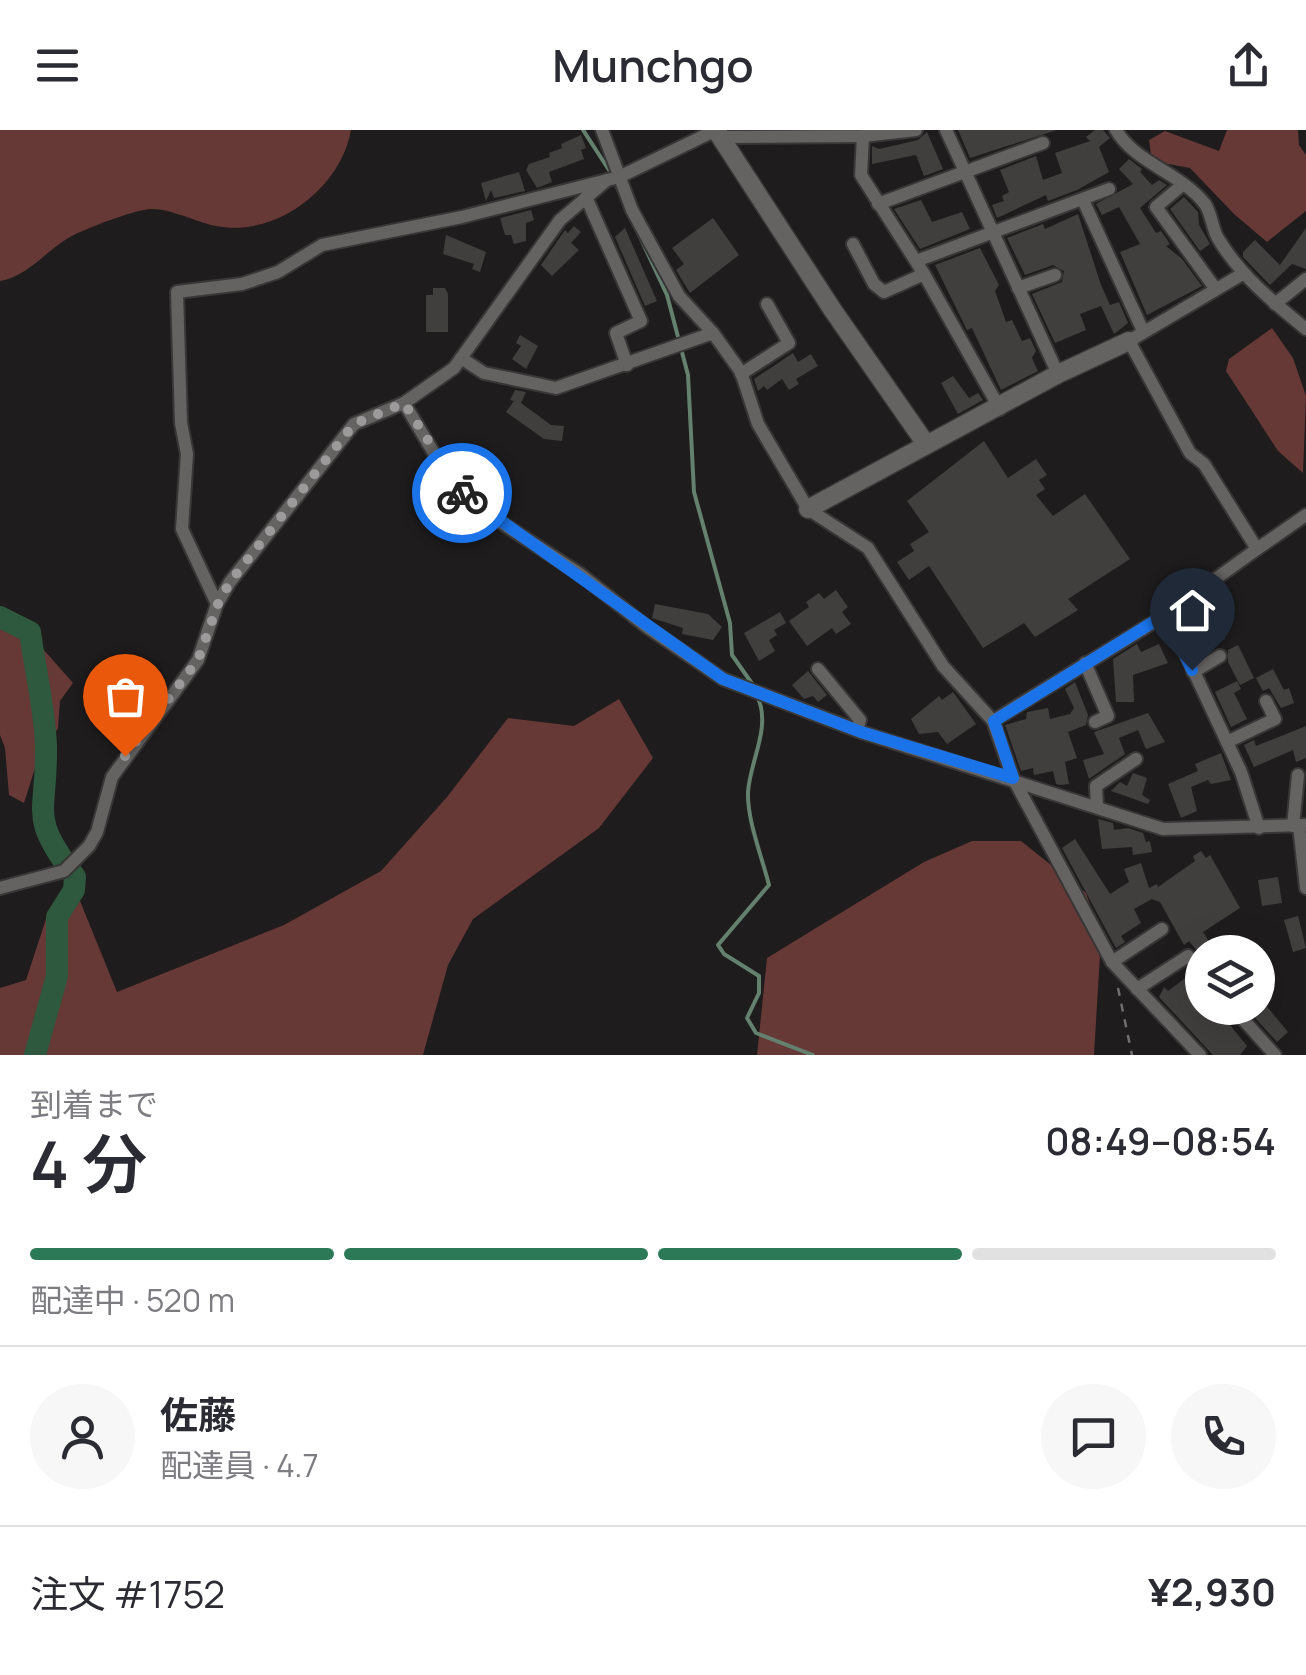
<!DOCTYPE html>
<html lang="ja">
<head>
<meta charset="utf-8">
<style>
  body { margin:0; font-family:Manrope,"Noto Sans JP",sans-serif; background:#f7f7f7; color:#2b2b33; height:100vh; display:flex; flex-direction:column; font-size:38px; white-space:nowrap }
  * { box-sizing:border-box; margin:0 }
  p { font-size:32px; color:#7c7c81 }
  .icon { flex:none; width:55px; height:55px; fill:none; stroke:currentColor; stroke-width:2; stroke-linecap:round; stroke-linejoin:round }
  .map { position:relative; height:925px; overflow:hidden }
  .details { display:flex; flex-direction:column; background:#fff; flex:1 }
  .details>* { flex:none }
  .controls { position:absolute; left:1185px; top:805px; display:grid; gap:20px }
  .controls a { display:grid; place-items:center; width:90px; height:90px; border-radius:50%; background:#fff; box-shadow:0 10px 40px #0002; font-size:50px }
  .pin { position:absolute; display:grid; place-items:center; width:85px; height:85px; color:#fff; margin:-102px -42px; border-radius:50% 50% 50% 0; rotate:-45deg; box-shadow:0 0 10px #0007 }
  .pin .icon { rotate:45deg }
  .courier { position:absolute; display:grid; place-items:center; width:100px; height:100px; margin:-50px; border:8px solid #1a73e8; border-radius:50%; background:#fff; color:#222; box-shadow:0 2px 12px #0007 }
  .overview em { font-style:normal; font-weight:600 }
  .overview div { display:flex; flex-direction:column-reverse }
  .overview { display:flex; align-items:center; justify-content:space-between; height:170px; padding:0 30px }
  h1 { font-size:65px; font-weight:600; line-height:75px }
  .bar { display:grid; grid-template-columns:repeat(4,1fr); gap:15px 10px; align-content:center; height:120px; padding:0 30px }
  .bar i { height:12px; border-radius:8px; background:#e1e1e2 }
  .bar .active { background:#2c7957 }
  .bar p { grid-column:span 4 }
  .line { display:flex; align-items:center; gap:25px; padding:0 30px; border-top:2px solid #e1e1e2 }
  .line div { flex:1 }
  .round { display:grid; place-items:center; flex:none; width:105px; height:105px; border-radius:52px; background:#f7f7f7 }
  header { display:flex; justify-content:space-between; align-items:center; height:130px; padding:0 30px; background:#fff; font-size:45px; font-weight:600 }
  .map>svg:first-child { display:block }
  .forest { fill:#663836 }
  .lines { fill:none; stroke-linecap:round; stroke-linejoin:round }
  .stream { stroke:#63816e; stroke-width:4 }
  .river { stroke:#2e593e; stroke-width:22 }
  .building { fill:#413e3e }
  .street-casing { stroke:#383636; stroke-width:16 }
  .secondary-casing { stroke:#383636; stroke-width:21 }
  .path { stroke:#706e6e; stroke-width:2.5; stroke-dasharray:8 8; stroke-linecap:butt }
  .street { stroke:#656262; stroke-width:12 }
  .secondary { stroke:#656262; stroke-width:18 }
  .done { stroke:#9c9a9a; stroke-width:10; stroke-dasharray:0 18 }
  .route { stroke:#1a73e8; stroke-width:12 }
</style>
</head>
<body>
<header><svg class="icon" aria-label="menu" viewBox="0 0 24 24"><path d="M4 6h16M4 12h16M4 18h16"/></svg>Munchgo<svg class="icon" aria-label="share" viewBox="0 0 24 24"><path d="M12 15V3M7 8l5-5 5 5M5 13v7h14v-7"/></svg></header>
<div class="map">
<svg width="1306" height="925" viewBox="0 0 1306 925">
  <rect width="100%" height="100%" fill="#1e1c1c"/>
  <!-- forest -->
  <g class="forest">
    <path d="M0,0H351C341,58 276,108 216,96C196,92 170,78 150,79C134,80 84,99 70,107C45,121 29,146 0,151Z"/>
    <polygon points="1227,0 1298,0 1299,15 1306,25 1306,81 1267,112 1234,84 1190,38 1152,31 1149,10 1165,1 1219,21"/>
    <polygon points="1272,198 1293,228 1306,266 1303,343 1278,321 1226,241 1229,229"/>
    <polygon points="13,485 73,553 60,571 58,598 36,635 24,673 9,665 5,618 0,605 0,488"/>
    <polygon points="619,569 653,628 599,698 473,789 448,835 423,925 0,925 0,858 26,850 47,786 80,771 117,862 284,795 381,741 447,667 508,588 574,596"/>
    <polygon points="972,711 1021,711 1086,763 1101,808 1094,925 757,925 767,828 924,732"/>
  </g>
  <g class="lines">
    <!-- stream -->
    <g class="stream">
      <polyline points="583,0 609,40 667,165 688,245 694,362 730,493 732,525 753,555"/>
      <path d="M758,568C771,598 750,631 748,662C747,690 762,727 769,755L718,815L724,824L759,846V863L747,888L756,903L813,925"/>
    </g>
    <!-- river -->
    <path class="river" d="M0,487L30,502C35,540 45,579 46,617C47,687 28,684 75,747L74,760L57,787V846L35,925"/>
  </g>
  <!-- building -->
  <g class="building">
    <polygon points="958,0 1057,0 970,28"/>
    <polygon points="1095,0 1103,0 1110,8 1099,17 1109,42 1077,60 1048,71 1046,65 997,88 992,75 1004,71 1002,66 1009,62 1000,40 1036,26 1043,50 1062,43 1055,23 1090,11 1086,7"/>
    <polygon points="927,2 943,39 924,46 916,25 872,34 872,16 879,19 918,10"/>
    <polygon points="581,5 586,18 581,20 584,29 549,42 552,52 537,58 526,40 529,34 550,27 549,23 562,18 561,14"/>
    <polygon points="1129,29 1142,39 1140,42 1152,55 1159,50 1167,55 1140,78 1156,103 1161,101 1170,114 1166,116 1182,129 1202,156 1147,185 1120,122 1140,114 1119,77 1102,85 1096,74 1133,54 1119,39"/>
    <polygon points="519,42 525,61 494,68 491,60 486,71 481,53"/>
    <polygon points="1184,67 1198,82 1199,95 1210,114 1200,121 1170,79"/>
    <polygon points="921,70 932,92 962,82 970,99 920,119 894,79"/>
    <polygon points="531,80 534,90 526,93 526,111 514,114 511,105 505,105 500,88"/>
    <polygon points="1078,84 1101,155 1110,175 1119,172 1128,193 1114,204 1101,176 1080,184 1086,200 1055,213 1032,164 1062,152 1064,141 1053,135 1025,145 1007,108 1043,94 1045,99"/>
    <polygon points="713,88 739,125 690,163 676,140 684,134 672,118"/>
    <polygon points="574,96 581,102 571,113 579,120 552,146 541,135 565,100 568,103"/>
    <polygon points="625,98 657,171 645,176 615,107"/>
    <polygon points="1306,98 1306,139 1292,134 1270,155 1243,127 1243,122 1255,110 1280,135"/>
    <polygon points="446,105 486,122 480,142 472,139 474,134 443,124"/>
    <polygon points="980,118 999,155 995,161 1006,192 1012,190 1022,211 1030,208 1036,221 1032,228 1038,241 1001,260 972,198 967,200 935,135"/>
    <polygon points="433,158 445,158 448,164 448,202 426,202 426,165 433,165"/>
    <polygon points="520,205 538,216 526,239 512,229 521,216 516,213"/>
    <polygon points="793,223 798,232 811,224 818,236 796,249 799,254 789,260 782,249 767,260 764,256 758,261 754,249"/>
    <polygon points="953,246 969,268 978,263 983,270 958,284 941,253"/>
    <polygon points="515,260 526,262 521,273 551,295 564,296 562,311 544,309 506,282 514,271 510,270"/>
    <polygon points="984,311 1008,348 1036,329 1047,345 1039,350 1045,359 1036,365 1053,386 1085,364 1130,429 1068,469 1078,480 1035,507 1024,493 983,518 929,436 909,450 897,432 914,421 910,414 929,402 907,371"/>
    <polygon points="836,460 848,477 842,482 851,494 836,504 832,498 807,516 789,491 809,477 806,472 819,463 824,469"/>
    <polygon points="655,474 708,484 722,497 713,510 682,504 683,498 652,488"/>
    <polygon points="780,482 786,493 774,500 777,505 769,510 775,521 759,531 744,503"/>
    <polygon points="1216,493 1225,509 1197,524 1189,508"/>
    <polygon points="1137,514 1141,522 1159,514 1168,533 1133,545 1134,572 1116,572 1113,529"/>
    <polygon points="1238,515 1254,548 1240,555 1228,532 1228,520"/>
    <polygon points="1273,539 1284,560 1289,558 1294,573 1281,578 1269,558 1263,561 1256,548"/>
    <polygon points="808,541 827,565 818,572 813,566 804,569 792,555"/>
    <polygon points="1237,551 1241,559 1234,563 1247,589 1231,597 1215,562"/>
    <polygon points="1075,552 1088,585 1086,595 1068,602 1077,628 1065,632 1069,654 1060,655 1056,654 1053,641 1034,645 1033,638 1021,641 1005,595 1026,589 1027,582 1048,578 1050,589 1070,584 1074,578 1065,559"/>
    <polygon points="953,562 976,594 947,614 938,602 919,604 911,589 939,566 942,570"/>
    <polygon points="1148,583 1165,612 1146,619 1138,600 1119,608 1125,624 1089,649 1083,630 1104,624 1094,602"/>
    <polygon points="1306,596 1306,628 1296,632 1293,620 1254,637 1244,615 1254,610 1256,616"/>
    <polygon points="1221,623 1231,650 1211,654 1208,650 1191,657 1197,681 1181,688 1168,654 1198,641 1195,634"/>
    <polygon points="1133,643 1147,648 1142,665 1150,670 1148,674 1111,661 1120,652 1127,656"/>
    <polygon points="1098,689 1113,693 1114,700 1128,698 1143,703 1146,712 1150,711 1152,722 1133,725 1132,717 1102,719"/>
    <polygon points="1075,709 1110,764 1129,752 1124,739 1141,733 1149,758 1157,754 1158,757 1195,731 1193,726 1201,721 1206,728 1210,725 1240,778 1203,802 1216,822 1198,822 1189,811 1184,815 1160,772 1152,769 1134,779 1141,793 1121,806 1125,812 1116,818 1062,718"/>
    <polygon points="1278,747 1282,773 1262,776 1258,750"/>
    <polygon points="1298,786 1306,818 1293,822 1284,790"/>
    <polygon points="1188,846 1202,860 1202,878 1210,878 1223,895 1230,895 1247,916 1240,925 1213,925 1159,867 1164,857 1168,861"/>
    <polygon points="1264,873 1288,902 1277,912 1246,878 1259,878"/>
  </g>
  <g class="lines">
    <defs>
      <g id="street">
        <polyline points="602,0 632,80 679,166 713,203 741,242 758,294 808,379 868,418 943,536 993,591 1013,648 1112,832 1200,925"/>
        <polyline points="946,0 1058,244"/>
        <path d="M1116,0C1135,33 1181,43 1205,74C1212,84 1212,100 1219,110C1241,146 1274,173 1306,199"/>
        <polyline points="863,6 861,45 924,144 1000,279"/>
        <polyline points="723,7 863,6 916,0"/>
        <polyline points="1181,56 1156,77 1215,158"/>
        <polyline points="586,67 641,191 616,203 627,235"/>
        <polyline points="1083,70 1143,201"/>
        <polyline points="878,74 1043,13"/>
        <polyline points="853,114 874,154 884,162 924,144"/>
        <polyline points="916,131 1109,59"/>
        <polyline points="1018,158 1055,145"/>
        <polyline points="1275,174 1306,149"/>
        <polyline points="461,228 484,243 556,258 713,203"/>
        <polyline points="741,244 789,213 767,174"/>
        <polyline points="404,273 444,340 474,375 580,444 647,497 723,549 861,602 1163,699 1306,695"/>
        <polyline points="1257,419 1306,385"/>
        <polyline points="217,474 182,399 187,324 181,293 177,162 242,154 278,142 322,115 462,87 619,47 716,0"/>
        <polyline points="1167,484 1241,642 1259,698"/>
        <polyline points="1085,533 1108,586 1095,592"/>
        <polyline points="818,539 860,590 857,600"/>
        <polyline points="1193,542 1220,526"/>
        <polyline points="993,591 1167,484 1257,419 1204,334 1190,323 1129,211 1244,143"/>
        <polyline points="1227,612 1275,589 1266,571"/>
        <polyline points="1097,677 1096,656 1136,629"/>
        <polyline points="1293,696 1298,645"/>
        <polyline points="1299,696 1306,758"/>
        <polyline points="0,758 64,741 89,716 97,702 112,647 198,530 217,474 230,452 354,294 404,273 454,238 560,90 607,50"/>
        <polyline points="1112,832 1162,799"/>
        <polyline points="1137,859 1188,826 1202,843"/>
        <polyline points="1233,878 1275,925"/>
      </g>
      <g id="secondary">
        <polyline points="716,0 832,179 926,314"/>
        <polyline points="808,379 1058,244 1129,211"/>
      </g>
    </defs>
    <!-- street casing -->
    <use href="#street" class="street-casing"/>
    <!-- secondary casing -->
    <use href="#secondary" class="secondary-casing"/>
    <!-- path -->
    <polyline class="path" points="1118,858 1132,925"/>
    <!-- street -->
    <use href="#street" class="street"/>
    <!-- secondary -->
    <use href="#secondary" class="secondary"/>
  </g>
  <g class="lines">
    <!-- done -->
    <polyline class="done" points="125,626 198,530 218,474 230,452 354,294 404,273 462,363"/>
    <!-- route -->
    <polyline class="route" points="462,363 723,549 861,602 1013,648 994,591 1166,484 1192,540"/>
  </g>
</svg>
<div class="controls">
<a><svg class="icon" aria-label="layers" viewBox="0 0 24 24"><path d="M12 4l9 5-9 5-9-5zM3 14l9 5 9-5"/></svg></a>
</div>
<div class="pin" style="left:125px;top:626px;background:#ea580c"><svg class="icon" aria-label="bag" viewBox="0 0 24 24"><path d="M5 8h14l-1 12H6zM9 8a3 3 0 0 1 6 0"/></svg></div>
<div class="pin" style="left:1192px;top:540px;background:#1f2937"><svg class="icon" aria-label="home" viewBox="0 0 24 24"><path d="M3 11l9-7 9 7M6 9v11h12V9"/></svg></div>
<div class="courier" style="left:462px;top:363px"><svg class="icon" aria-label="bike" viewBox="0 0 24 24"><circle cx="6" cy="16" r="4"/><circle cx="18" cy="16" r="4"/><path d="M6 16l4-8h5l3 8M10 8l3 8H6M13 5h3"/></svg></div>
</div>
<section class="details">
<div class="overview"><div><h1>4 分</h1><p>到着まで</p></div><em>08:49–08:54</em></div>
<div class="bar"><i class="active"></i><i class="active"></i><i class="active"></i><i></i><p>配達中 · 520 m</p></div>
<div class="line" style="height:180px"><a class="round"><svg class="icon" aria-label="person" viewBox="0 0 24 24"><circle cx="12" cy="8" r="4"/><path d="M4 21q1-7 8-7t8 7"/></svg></a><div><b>佐藤</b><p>配達員 · 4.7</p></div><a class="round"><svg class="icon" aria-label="chat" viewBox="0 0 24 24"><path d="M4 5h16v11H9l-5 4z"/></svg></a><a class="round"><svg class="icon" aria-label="phone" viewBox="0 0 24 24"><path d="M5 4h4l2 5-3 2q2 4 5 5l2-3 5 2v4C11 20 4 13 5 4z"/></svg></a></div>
<div class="line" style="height:130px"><div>注文 #1752</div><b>¥2,930</b></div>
</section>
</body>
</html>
